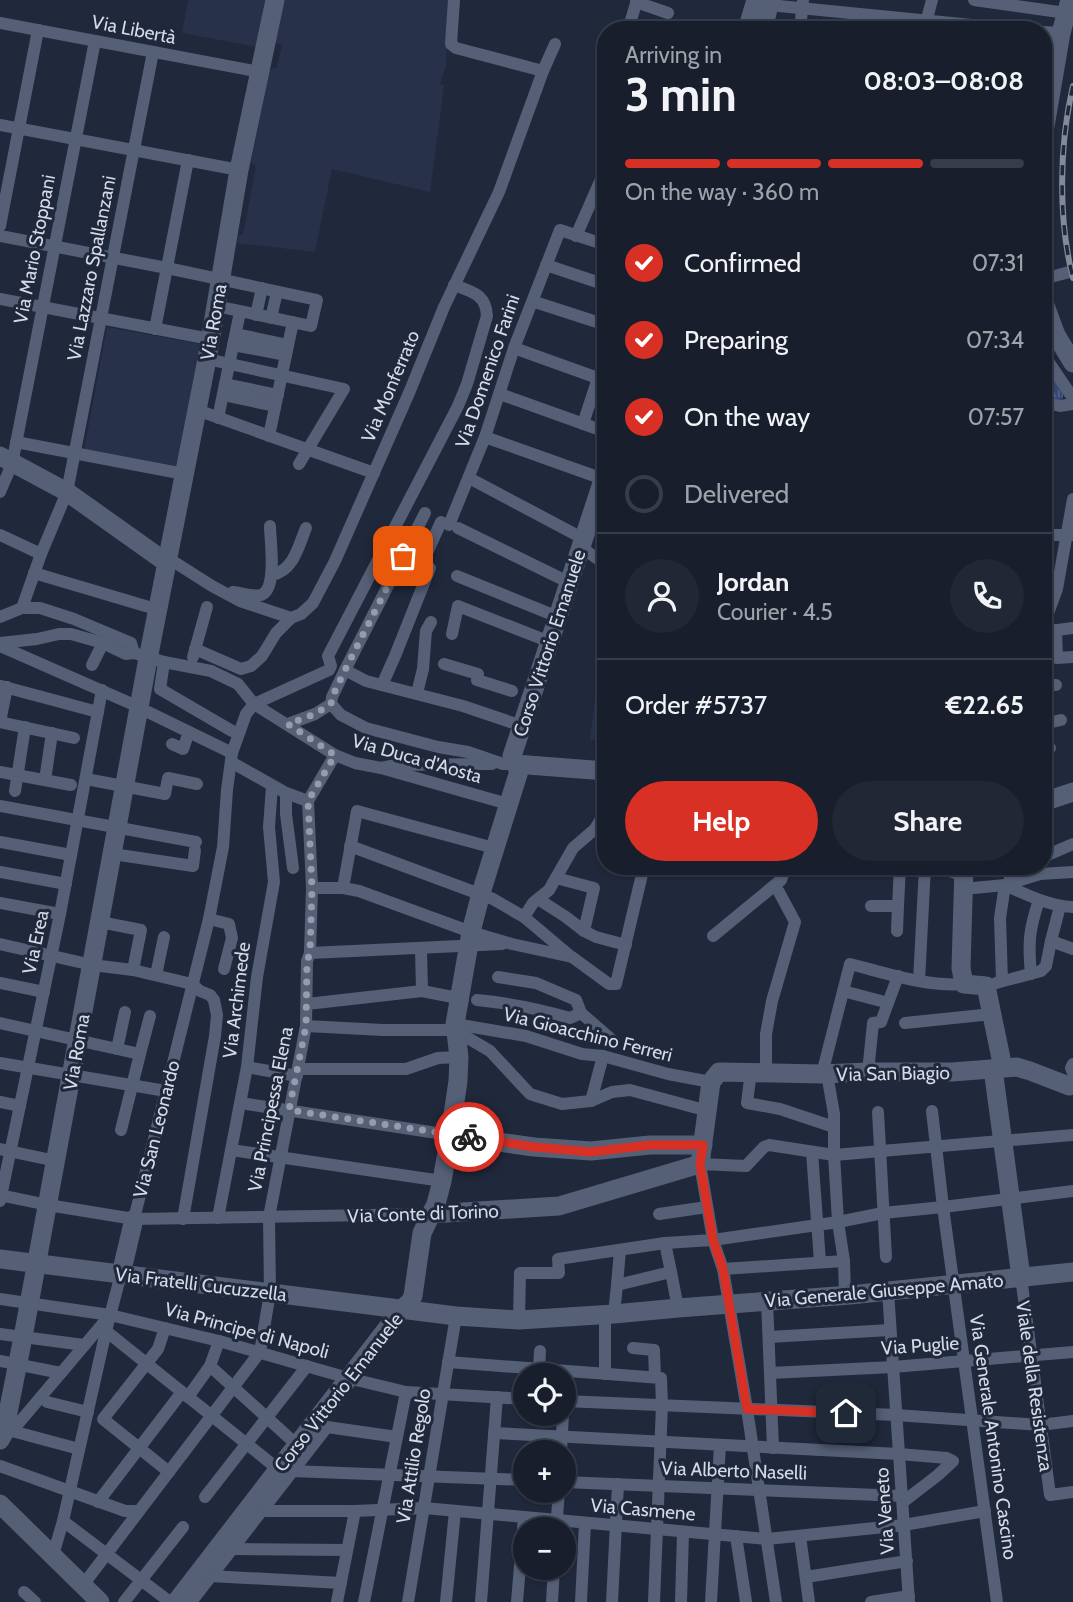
<!DOCTYPE html>
<html lang="en">
<head>
<meta charset="utf-8">
<style>
  body { margin:0; font-family:Cabin,sans-serif; background:#212734; color:#f1f3f6; height:100vh; display:flex; flex-direction:column; font-size:26px; white-space:nowrap }
  * { box-sizing:border-box; margin:0 }
  p { font-size:23px; color:#9fa2a9 }
  .icon { flex:none; width:38px; height:38px; fill:none; stroke:currentColor; stroke-width:2; stroke-linecap:round; stroke-linejoin:round }
  .map { position:relative; flex:1; overflow:hidden }
  .sheet { position:absolute; left:597px; top:21px; width:455px; height:854px; display:flex; flex-direction:column; background:#181e2c; border-radius:28px; box-shadow:0 2px 5px #0004,0 0 0 2px #363c48 }
  .sheet>* { flex:none }
  .buttons { position:absolute; left:513px; top:1363px; display:grid; gap:14px }
  .buttons a { display:grid; place-items:center; width:63px; height:63px; border-radius:50%; background:#181e2c; box-shadow:0 2px 5px #0004,0 0 0 2px #363c48; font-size:35px }
  .pin { position:absolute; display:grid; place-items:center; width:60px; height:60px; color:#fff; margin:-30px; border-radius:14px; box-shadow:0 4px 10px #0006 }
  .courier { position:absolute; display:grid; place-items:center; width:70px; height:70px; margin:-35px; border:5px solid #d93025; border-radius:50%; background:#fff; color:#222; box-shadow:0 2px 9px #0007 }
  .headline em { font-style:normal; font-weight:700 }
  .headline div { display:flex; flex-direction:column-reverse }
  .headline { display:flex; align-items:center; justify-content:space-between; height:119px; padding:0 28px }
  h1 { font-size:46px; font-weight:700; line-height:52px }
  .bar { display:grid; grid-template-columns:repeat(4,1fr); gap:10px 7px; align-content:center; height:84px; padding:0 28px }
  .bar i { height:9px; border-radius:5px; background:#363c48 }
  .bar .active { background:#d93025 }
  .bar p { grid-column:span 4 }
  .line { display:flex; align-items:center; gap:18px; padding:0 28px; border-top:2px solid #363c48 }
  .line div { flex:1 }
  .round { display:grid; place-items:center; flex:none; width:74px; height:74px; border-radius:37px; background:#212734 }
  ol { padding:0 28px; list-style:none }
  li { display:flex; align-items:center; gap:21px; height:77px }
  li p { margin-inline-start:auto }
  li .icon { padding:7px; border-radius:50%; background:#d93025; color:#fff; stroke-width:4 }
  li:last-child { color:#9fa2a9 }
  li i { width:38px; height:38px; border:4px solid #363c48; border-radius:50% }
  .cta { display:flex; gap:14px; margin-top:auto; padding:14px 28px }
  .cta a { flex:1; height:80px; border-radius:42px; background:#d93025; color:#fff; font-size:28px; font-weight:700; line-height:80px; text-align:center }
  .cta a+a { background:#212734; color:#f1f3f6 }
  .map>svg:first-child { display:block }
  .built { fill:#27314a }
  .grass { fill:url(#grass-tufts) }
  .lines { fill:none; stroke-linecap:round; stroke-linejoin:round }
  .street { stroke:#555f76; stroke-width:12 }
  .secondary { stroke:#555f76; stroke-width:19 }
  .rail-casing { stroke:#828999; stroke-width:6 }
  .rail { stroke:#20283b; stroke-width:3.5; stroke-dasharray:10; stroke-linecap:butt }
  .done { stroke:#959cab; stroke-width:7; stroke-dasharray:0 12.6 }
  .route { stroke:#d93025; stroke-width:9 }
  .labels { text-anchor:middle; stroke-width:6; stroke-linejoin:round; paint-order:stroke }
  .street-label { font-size:19px; fill:#d4dae7; stroke:#20283b }
</style>
</head>
<body>
<div class="map">
<svg width="1073" height="1602" viewBox="0 0 1073 1602">
  <defs>
    <pattern id="grass-tufts" width="24" height="20" patternUnits="userSpaceOnUse" patternTransform="scale(1.75)"><rect width="24" height="20" fill="#364874"/><path d="M3 7l-1-3M5 7V3M7 7l1-3M15 17l-1-3M17 17v-4M19 17l1-3" fill="none" stroke="#526288"/></pattern>
  </defs>
  <rect width="100%" height="100%" fill="#20283b"/>
  <!-- built -->
  <g class="built">
    <polygon points="188,0 265,0 257,47 182,33"/>
    <polygon points="282,0 449,0 446,66 440,84 444,85 430,192 332,169 315,252 237,243 238,236 243,234 256,167 251,162 269,70 277,67 282,45 274,42"/>
    <polygon points="107,327 200,344 177,467 84,450"/>
    <polygon points="605,688 605,740 590,740 595,697"/>
  </g>
  <!-- grass -->
  <polygon class="grass" points="1043,363 1063,393 1063,398 1058,401 1043,397"/>
  <g class="lines">
    <!-- street -->
    <g class="street">
      <polyline points="454,0 451,44 456,48 543,71"/>
      <polyline points="974,0 1066,13"/>
      <polyline points="636,2 668,13"/>
      <polyline points="769,5 1023,30"/>
      <polyline points="0,23 260,72"/>
      <polyline points="628,30 637,0"/>
      <polyline points="800,30 803,0"/>
      <polyline points="924,30 932,0"/>
      <polyline points="1043,32 1061,33"/>
      <polyline points="0,125 239,170"/>
      <polyline points="0,226 38,30"/>
      <polyline points="0,236 167,268 317,300 311,326 216,306"/>
      <polyline points="576,236 606,168"/>
      <polyline points="546,265 606,285"/>
      <polyline points="1043,279 1073,271"/>
      <polyline points="0,299 210,339"/>
      <polyline points="538,303 606,325"/>
      <polyline points="256,315 262,288"/>
      <polyline points="271,318 277,292"/>
      <polyline points="155,329 188,160"/>
      <polyline points="236,334 288,345"/>
      <polyline points="233,345 286,355"/>
      <polyline points="514,348 606,381"/>
      <polyline points="1043,354 1073,398"/>
      <polyline points="207,359 344,389 299,464"/>
      <polyline points="225,384 278,395"/>
      <polyline points="500,394 606,432"/>
      <polyline points="223,395 275,406"/>
      <polyline points="1043,402 1060,406 1073,404"/>
      <polyline points="197,410 374,473"/>
      <polyline points="218,418 240,312"/>
      <polyline points="583,424 598,378"/>
      <polyline points="269,436 293,322"/>
      <polyline points="485,437 603,479"/>
      <polyline points="16,442 184,474"/>
      <polyline points="469,478 584,539"/>
      <polyline points="0,492 12,464 95,41"/>
      <polyline points="449,525 485,437 514,348 560,230 606,245"/>
      <polyline points="458,528 570,583"/>
      <polyline points="0,535 41,554"/>
      <polyline points="1043,535 1073,535"/>
      <polyline points="581,547 606,565"/>
      <polyline points="168,558 212,586 240,601 291,618"/>
      <polyline points="34,573 159,610"/>
      <path d="M272,575C294,570 298,547 306,528"/>
      <polyline points="457,576 558,617"/>
      <path d="M233,592C242,593 253,597 261,595C278,589 270,541 270,526"/>
      <polyline points="22,608 41,554 67,492 153,52"/>
      <polyline points="0,617 22,608 40,608 74,619 131,643 134,653"/>
      <polyline points="1043,627 1057,589 1073,499"/>
      <polyline points="1056,630 1057,658 1073,657"/>
      <polyline points="1050,631 1073,628"/>
      <polyline points="452,634 458,606 550,642"/>
      <polyline points="0,643 37,639 59,634 71,634 103,643 126,654 134,653 164,662 211,671 238,684 254,704 335,755 355,763 381,768 508,804"/>
      <polyline points="0,646 132,704"/>
      <polyline points="195,649 241,669 251,666 262,656 276,633 291,618 301,614 313,603 335,561 409,393 444,307 499,192 543,71 555,44"/>
      <polyline points="193,657 207,607"/>
      <polyline points="164,662 160,689 232,731"/>
      <polyline points="444,664 478,674 477,680 512,691"/>
      <polyline points="92,665 103,643"/>
      <polyline points="345,670 366,681 463,706 522,726"/>
      <polyline points="382,685 395,656 430,568 422,564 441,522"/>
      <polyline points="1043,685 1056,685"/>
      <polyline points="1,686 98,712"/>
      <polyline points="601,686 606,682"/>
      <polyline points="7,687 0,722 74,738"/>
      <polyline points="417,693 423,669 426,631 431,622"/>
      <polyline points="331,704 341,715 366,728 438,747 468,752 503,764 515,764"/>
      <polyline points="148,712 232,753"/>
      <polyline points="288,724 315,714 331,704 332,697 345,670 425,513"/>
      <polyline points="1043,724 1061,720"/>
      <polyline points="172,744 183,749 189,732"/>
      <polyline points="1043,751 1050,748"/>
      <polyline points="231,762 286,793 308,801"/>
      <polyline points="381,768 396,765 492,764"/>
      <polyline points="0,772 71,785"/>
      <polyline points="86,779 165,794 168,778 197,784"/>
      <polyline points="45,780 52,733"/>
      <polyline points="15,791 25,727"/>
      <polyline points="286,793 286,814 293,868"/>
      <polyline points="0,806 196,842"/>
      <polyline points="0,842 71,855"/>
      <polyline points="350,846 493,899 524,917 569,955"/>
      <polyline points="113,854 193,866 195,850"/>
      <polyline points="1043,857 1073,844"/>
      <polyline points="936,866 964,876"/>
      <polyline points="1009,866 1008,867 1011,883"/>
      <polyline points="0,872 66,884"/>
      <polyline points="556,878 594,888 584,931"/>
      <polyline points="312,888 343,888 359,891 471,932 512,944 572,957 609,984 616,984 644,866"/>
      <polyline points="343,888 357,811 494,848"/>
      <polyline points="963,889 1005,885 1040,874 1073,872"/>
      <polyline points="538,899 566,917 584,931 596,937 626,945"/>
      <polyline points="0,903 60,914"/>
      <polyline points="871,906 898,906 900,866"/>
      <polyline points="524,917 533,903 549,890 573,848 595,829 606,811"/>
      <polyline points="209,919 229,924 232,938 224,969"/>
      <polyline points="100,922 141,930 133,970"/>
      <polyline points="897,931 898,906"/>
      <polyline points="713,936 781,880 786,866"/>
      <polyline points="1051,941 1060,906"/>
      <polyline points="0,944 92,965 133,970 192,984 200,991 210,995 214,1000 217,1015 215,1036 183,1219"/>
      <polyline points="421,949 422,991"/>
      <polyline points="310,953 502,944"/>
      <path d="M1031,974C1028,943 1029,930 1039,900"/>
      <polyline points="156,975 164,937"/>
      <polyline points="498,977 536,983 576,1000 581,1013"/>
      <polyline points="919,981 925,867"/>
      <path d="M1002,981L1000,918L1005,885C1027,895 1049,906 1073,907"/>
      <polyline points="0,983 44,992"/>
      <polyline points="996,983 1041,971 1046,966 1051,941 1073,949"/>
      <polyline points="843,991 881,1001"/>
      <path d="M477,1000C509,1003 539,1009 570,1018L581,1013L611,1039"/>
      <polyline points="307,1004 422,991 463,999"/>
      <polyline points="0,1023 140,1054 121,1130"/>
      <polyline points="905,1023 992,1014"/>
      <polyline points="455,1024 526,1036 582,1054 603,1056 668,1074 711,1082"/>
      <polyline points="306,1026 383,1030 455,1030"/>
      <polyline points="457,1037 468,1038 490,1051 530,1094 562,1104 591,1101 612,1092 630,1090 708,1111"/>
      <polyline points="117,1049 125,1012"/>
      <polyline points="140,1054 150,1016"/>
      <polyline points="0,1063 166,1091"/>
      <polyline points="1073,1064 1071,1068 1073,1073"/>
      <polyline points="252,1068 297,1076"/>
      <polyline points="298,1069 406,1069 438,1058 459,1057"/>
      <polyline points="751,1071 747,1103 780,1109 834,1127"/>
      <polyline points="766,1072 766,1034 772,1001 795,922 779,892"/>
      <polyline points="868,1072 873,1023 881,1022 898,976"/>
      <path d="M822,1074L850,964C886,973 926,987 964,984"/>
      <polyline points="827,1074 834,1114 834,1155 838,1222 844,1261 845,1295"/>
      <polyline points="591,1101 603,1056"/>
      <polyline points="0,1102 20,1106"/>
      <polyline points="247,1104 450,1135"/>
      <polyline points="932,1111 943,1207 997,1602"/>
      <polyline points="878,1112 886,1257"/>
      <polyline points="0,1149 56,1161"/>
      <polyline points="231,1150 442,1181"/>
      <polyline points="812,1152 820,1262"/>
      <polyline points="0,1195 48,1205 134,1219 431,1214"/>
      <polyline points="0,1201 60,914 102,690"/>
      <polyline points="659,1214 707,1207"/>
      <polyline points="218,1218 247,1067 257,977 274,882 269,827 272,786"/>
      <path d="M134,1219L209,919L223,847L227,790L232,753L246,714L254,704L329,670L331,666L328,656L458,406L467,384L487,316C486,294 472,292 454,285"/>
      <polyline points="665,1243 671,1272"/>
      <polyline points="723,1269 844,1261"/>
      <polyline points="1021,1277 1050,1495 1073,1492"/>
      <polyline points="617,1285 620,1250"/>
      <polyline points="888,1291 909,1602"/>
      <polyline points="0,1299 110,1315 219,1341 348,1378 406,1392 525,1399"/>
      <polyline points="767,1301 773,1448"/>
      <polyline points="614,1314 617,1285 671,1272 678,1308"/>
      <polyline points="519,1320 520,1273 559,1273 558,1259 665,1243 713,1240 838,1222 883,1213 943,1207 1073,1191"/>
      <polyline points="101,1327 278,1469"/>
      <polyline points="165,1328 158,1349 103,1419 169,1472"/>
      <polyline points="0,1334 84,1345"/>
      <polyline points="769,1337 890,1330"/>
      <polyline points="633,1348 654,1350 655,1377"/>
      <polyline points="0,1361 61,1373"/>
      <polyline points="448,1362 661,1378 662,1405 654,1602"/>
      <polyline points="210,1366 297,1445"/>
      <polyline points="539,1370 540,1351"/>
      <polyline points="770,1373 893,1367 1073,1352"/>
      <polyline points="605,1374 605,1315"/>
      <polyline points="188,1397 210,1366 219,1341"/>
      <polyline points="564,1401 896,1415 1040,1425 1073,1421"/>
      <polyline points="47,1402 88,1412"/>
      <polyline points="12,1431 105,1321"/>
      <polyline points="5,1433 12,1431 79,1449"/>
      <polyline points="494,1433 899,1454 947,1458 953,1461 938,1475 903,1502"/>
      <polyline points="561,1452 563,1414"/>
      <polyline points="0,1466 125,1511 139,1511"/>
      <polyline points="292,1471 525,1480"/>
      <polyline points="564,1482 902,1496"/>
      <polyline points="205,1497 307,1366"/>
      <polyline points="98,1502 182,1392"/>
      <polyline points="254,1511 355,1511 424,1508 767,1539 904,1525 985,1511"/>
      <polyline points="63,1521 170,1602"/>
      <polyline points="556,1530 559,1491"/>
      <polyline points="736,1536 746,1602"/>
      <polyline points="800,1536 809,1602"/>
      <polyline points="232,1549 347,1550"/>
      <polyline points="53,1555 63,1521 106,1331 121,1274"/>
      <polyline points="210,1576 341,1583"/>
      <polyline points="806,1577 907,1561"/>
      <polyline points="83,1585 260,1352 270,1293 269,1217 306,1026 307,961 310,953 312,888 308,801 335,755"/>
      <polyline points="24,1592 35,1602"/>
      <polyline points="124,1602 183,1527"/>
      <polyline points="191,1602 327,1427 397,1437"/>
      <polyline points="337,1602 355,1511"/>
      <polyline points="364,1602 406,1392"/>
      <polyline points="408,1602 456,1316"/>
      <polyline points="446,1602 455,1511"/>
      <polyline points="481,1602 497,1397"/>
      <polyline points="517,1602 524,1517"/>
      <polyline points="552,1602 554,1568"/>
      <polyline points="581,1602 585,1523"/>
      <polyline points="612,1602 618,1484"/>
      <polyline points="681,1602 683,1532"/>
      <polyline points="711,1602 720,1445"/>
      <polyline points="776,1602 747,1409 723,1269 713,1240 700,1164 746,1166 764,1147 769,1145 834,1155 1073,1135"/>
      <polyline points="871,1602 909,1596"/>
    </g>
    <!-- secondary -->
    <g class="secondary">
      <polyline points="747,30 756,0"/>
      <polyline points="763,30 770,0"/>
      <polyline points="1043,138 1061,33 1070,0"/>
      <polyline points="1043,300 1056,335 1073,363"/>
      <polyline points="0,456 67,492 167,563"/>
      <polyline points="515,764 606,771"/>
      <polyline points="1043,802 1073,792"/>
      <polyline points="964,866 961,968 964,984 986,986 1003,1068"/>
      <polyline points="993,1069 1021,1277"/>
      <polyline points="450,1135 534,1147 591,1151 650,1145 703,1145"/>
      <polyline points="431,1214 559,1206 700,1164 711,1082 719,1072 822,1074 868,1072 952,1072 1017,1067 1030,1071 1069,1086"/>
      <polyline points="0,1259 456,1316 519,1320 614,1314 678,1308 850,1295 1073,1272"/>
      <polyline points="121,1274 134,1219"/>
      <polyline points="0,1440 4,1433 23,1337 147,664 207,359 239,170 275,0"/>
      <polyline points="0,1504 100,1602"/>
      <polyline points="176,1602 402,1309 410,1302 413,1296 422,1233 436,1204 442,1181 450,1135 458,1081 459,1057 455,1024 471,932 481,893 519,771 512,756 606,471"/>
    </g>
    <defs>
      <path id="rail" d="M1073,86C1059,145 1058,220 1073,278"/>
    </defs>
    <!-- rail casing -->
    <use href="#rail" class="rail-casing"/>
    <!-- rail -->
    <use href="#rail" class="rail"/>
  </g>
  <g class="lines">
    <!-- done -->
    <polyline class="done" points="403,556 345,670 332,697 331,704 315,714 288,724 335,755 308,801 312,888 310,953 307,961 306,1026 289,1110 469,1137"/>
    <!-- route -->
    <polyline class="route" points="469,1137 534,1147 591,1152 650,1145 703,1145 700,1164 713,1240 723,1269 747,1409 846,1413"/>
  </g>
  <g class="labels">
    <!-- street labels -->
    <g class="street-label">
      <text transform="translate(134 29) rotate(11)" y="7">Via Libertà</text>
      <text transform="translate(34 249) rotate(-79)" y="7">Via Mario Stoppani</text>
      <text transform="translate(91 268) rotate(-79)" y="7">Via Lazzaro Spallanzani</text>
      <text transform="translate(213 322) rotate(-80)" y="7">Via Roma</text>
      <text transform="translate(487 371) rotate(-71)" y="7">Via Domenico Farini</text>
      <text transform="translate(390 386) rotate(-67)" y="7">Via Monferrato</text>
      <text transform="translate(549 643) rotate(-72)" y="7">Corso Vittorio Emanuele</text>
      <text transform="translate(417 758) rotate(16)" y="7">Via Duca d'Aosta</text>
      <text transform="translate(35 942) rotate(-78)" y="7">Via Erea</text>
      <text transform="translate(236 1000) rotate(-83)" y="7">Via Archimede</text>
      <text transform="translate(588 1034) rotate(14)" y="7">Via Gioacchino Ferreri</text>
      <text transform="translate(76 1052) rotate(-80)" y="7">Via Roma</text>
      <text transform="translate(893 1073) rotate(-1)" y="7">Via San Biagio</text>
      <text transform="translate(270 1109) rotate(-79)" y="7">Via Principessa Elena</text>
      <text transform="translate(156 1129) rotate(-76)" y="7">Via San Leonardo</text>
      <text transform="translate(423 1213) rotate(-2)" y="7">Via Conte di Torino</text>
      <text transform="translate(201 1284) rotate(7)" y="7">Via Fratelli Cucuzzella</text>
      <text transform="translate(884 1290) rotate(-5)" y="7">Via Generale Giuseppe Amato</text>
      <text transform="translate(247 1330) rotate(15)" y="7">Via Principe di Napoli</text>
      <text transform="translate(920 1345) rotate(-4)" y="7">Via Puglie</text>
      <text transform="translate(1035 1386) rotate(82)" y="7">Viale della Resistenza</text>
      <text transform="translate(338 1392) rotate(-52)" y="7">Corso Vittorio Emanuele</text>
      <text transform="translate(994 1437) rotate(82)" y="7">Via Generale Antonino Cascino</text>
      <text transform="translate(413 1456) rotate(-81)" y="7">Via Attilio Regolo</text>
      <text transform="translate(734 1470) rotate(2)" y="7">Via Alberto Naselli</text>
      <text transform="translate(643 1509) rotate(5)" y="7">Via Casmene</text>
      <text transform="translate(884 1511) rotate(-94)" y="7">Via Veneto</text>
    </g>
  </g>
</svg>
<div class="buttons">
<a><svg class="icon" aria-label="locate" viewBox="0 0 24 24"><circle cx="12" cy="12" r="6"/><path d="M12 2v4M12 18v4M2 12h4M18 12h4"/></svg></a>
<a>+</a>
<a>−</a>
</div>
<div class="pin" style="left:403px;top:556px;background:#ea580c"><svg class="icon" aria-label="bag" viewBox="0 0 24 24"><path d="M5 8h14l-1 12H6zM9 8a3 3 0 0 1 6 0"/></svg></div>
<div class="pin" style="left:846px;top:1413px;background:#1f2937"><svg class="icon" aria-label="home" viewBox="0 0 24 24"><path d="M3 11l9-7 9 7M6 9v11h12V9"/></svg></div>
<div class="courier" style="left:469px;top:1137px"><svg class="icon" aria-label="bike" viewBox="0 0 24 24"><circle cx="6" cy="16" r="4"/><circle cx="18" cy="16" r="4"/><path d="M6 16l4-8h5l3 8M10 8l3 8H6M13 5h3"/></svg></div>
<section class="sheet">
<div class="headline"><div><h1>3 min</h1><p>Arriving in</p></div><em>08:03–08:08</em></div>
<div class="bar"><i class="active"></i><i class="active"></i><i class="active"></i><i></i><p>On the way · 360 m</p></div>
<ol>
<li><svg class="icon" aria-label="check" viewBox="0 0 24 24"><path d="M5 12l5 5 9-10"/></svg>Confirmed<p>07:31</p></li>
<li><svg class="icon" aria-label="check" viewBox="0 0 24 24"><path d="M5 12l5 5 9-10"/></svg>Preparing<p>07:34</p></li>
<li><svg class="icon" aria-label="check" viewBox="0 0 24 24"><path d="M5 12l5 5 9-10"/></svg>On the way<p>07:57</p></li>
<li><i></i>Delivered</li>
</ol>
<div class="line" style="height:126px"><a class="round"><svg class="icon" aria-label="person" viewBox="0 0 24 24"><circle cx="12" cy="8" r="4"/><path d="M4 21q1-7 8-7t8 7"/></svg></a><div><b>Jordan</b><p>Courier · 4.5</p></div><a class="round"><svg class="icon" aria-label="phone" viewBox="0 0 24 24"><path d="M5 4h4l2 5-3 2q2 4 5 5l2-3 5 2v4C11 20 4 13 5 4z"/></svg></a></div>
<div class="line" style="height:91px"><div>Order #5737</div><b>€22.65</b></div>
<div class="cta"><a>Help</a><a>Share</a></div>
</section>
</div>
</body>
</html>
